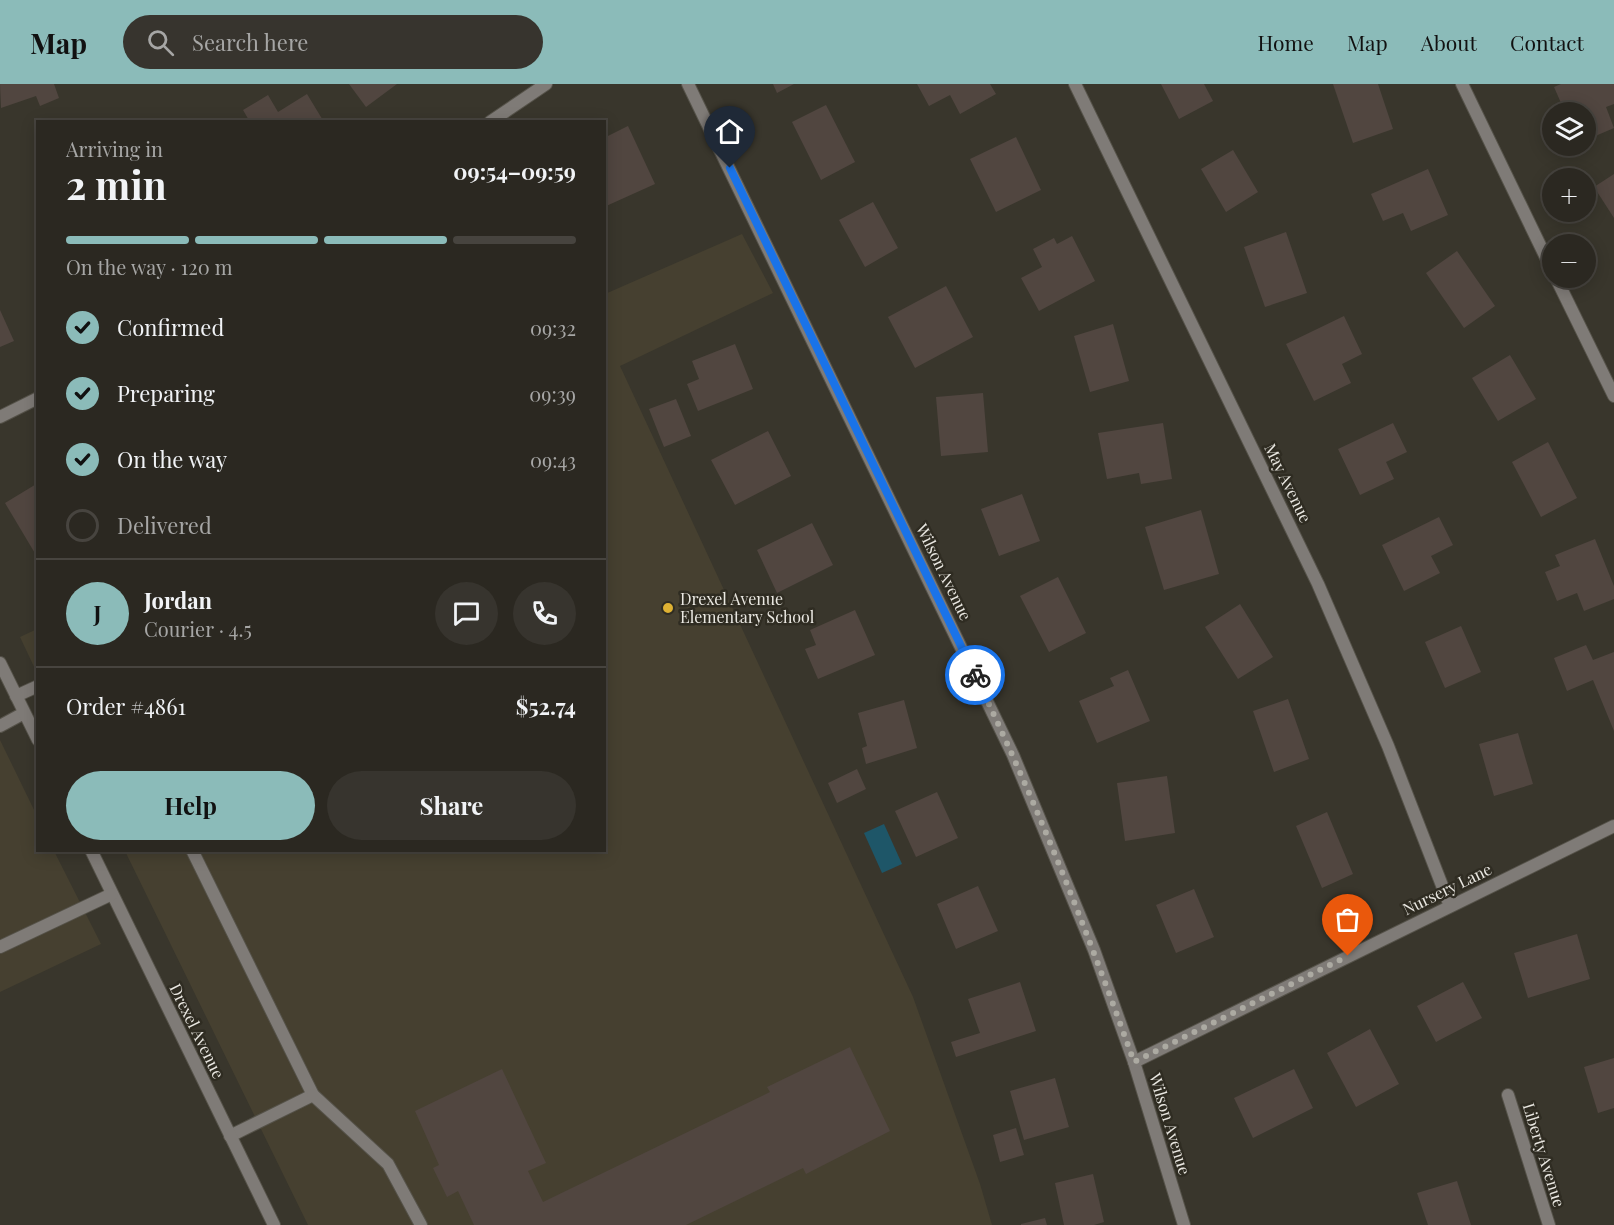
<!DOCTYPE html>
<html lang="en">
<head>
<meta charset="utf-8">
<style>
  body { margin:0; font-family:"Playfair Display",serif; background:#37342e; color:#f1f3f6; height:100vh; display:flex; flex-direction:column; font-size:22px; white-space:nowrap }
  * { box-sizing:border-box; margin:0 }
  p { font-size:20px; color:#a6a6a5 }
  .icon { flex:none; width:33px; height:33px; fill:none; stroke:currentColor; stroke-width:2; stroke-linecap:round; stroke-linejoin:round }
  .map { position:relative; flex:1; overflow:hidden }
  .panel { position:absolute; left:36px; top:36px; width:570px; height:732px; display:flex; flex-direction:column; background:#2b2821; border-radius:0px; box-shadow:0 3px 15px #0003,0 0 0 2px #47443f }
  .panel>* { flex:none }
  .controls { position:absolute; left:1542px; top:18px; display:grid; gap:12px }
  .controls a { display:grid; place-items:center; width:54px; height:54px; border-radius:50%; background:#2b2821; box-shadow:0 3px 15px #0003,0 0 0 2px #47443f; font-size:30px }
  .pin { position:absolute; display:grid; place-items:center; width:51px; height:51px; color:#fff; margin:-62px -26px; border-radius:50% 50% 50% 0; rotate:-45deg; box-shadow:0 0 6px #0007 }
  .pin .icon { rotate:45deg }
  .courier { position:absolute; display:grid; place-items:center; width:60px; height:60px; margin:-30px; border:4px solid #1a73e8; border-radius:50%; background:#fff; color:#222; box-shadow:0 2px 8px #0007 }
  .head em { font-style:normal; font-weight:700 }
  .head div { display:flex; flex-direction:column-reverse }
  .head { display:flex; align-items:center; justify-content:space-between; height:102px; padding:0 30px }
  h1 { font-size:39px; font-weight:700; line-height:45px }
  .bar { display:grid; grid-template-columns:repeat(4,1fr); gap:9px 6px; align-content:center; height:72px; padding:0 30px }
  .bar i { height:8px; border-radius:4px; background:#47443f }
  .bar .selected { background:#8bbbb9 }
  .bar p { grid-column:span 4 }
  .line { display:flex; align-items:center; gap:15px; padding:0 30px; border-top:2px solid #47443f }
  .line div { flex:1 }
  .round { display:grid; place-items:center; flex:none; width:63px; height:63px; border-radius:32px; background:#37342e }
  ol { padding:0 30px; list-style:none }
  li { display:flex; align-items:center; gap:18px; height:66px }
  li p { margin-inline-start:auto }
  li .icon { padding:6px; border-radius:50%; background:#8bbbb9; color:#111; stroke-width:4 }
  li:last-child { color:#a6a6a5 }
  li i { width:33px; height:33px; border:3px solid #47443f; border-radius:50% }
  .cta { display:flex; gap:12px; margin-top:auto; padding:12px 30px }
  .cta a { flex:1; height:69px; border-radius:36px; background:#8bbbb9; color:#111; font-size:24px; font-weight:700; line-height:69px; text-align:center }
  .cta a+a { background:#37342e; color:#f1f3f6 }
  header { display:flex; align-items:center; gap:36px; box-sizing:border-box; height:84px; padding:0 30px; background:#8bbbb9; color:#111 }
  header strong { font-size:28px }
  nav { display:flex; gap:33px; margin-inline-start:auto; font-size:21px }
  .search { width:420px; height:54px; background:#37342e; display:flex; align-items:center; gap:15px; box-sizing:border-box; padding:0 21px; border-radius:33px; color:#a6a6a5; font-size:22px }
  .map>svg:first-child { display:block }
  .built { fill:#464030 }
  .water { fill:#1e5668 }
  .building { fill:#514640 }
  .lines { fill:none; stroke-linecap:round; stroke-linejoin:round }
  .lane-casing { stroke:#555249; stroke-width:14 }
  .street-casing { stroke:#555249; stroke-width:14 }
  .lane { stroke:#7f7b77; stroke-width:12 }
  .street { stroke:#7f7b77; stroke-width:12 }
  .done { stroke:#acaaa2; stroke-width:6; stroke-dasharray:0 10.8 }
  .route { stroke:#1a73e8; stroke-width:8 }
  .poi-dot { fill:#deb133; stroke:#2f2c22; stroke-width:2 }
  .labels { text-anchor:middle; stroke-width:5; stroke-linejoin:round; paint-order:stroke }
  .street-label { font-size:16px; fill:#eae8e2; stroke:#2f2c22 }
  .poi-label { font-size:16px; fill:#eae8e2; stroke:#2f2c22; text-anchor:start }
</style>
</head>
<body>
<header>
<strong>Map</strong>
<div class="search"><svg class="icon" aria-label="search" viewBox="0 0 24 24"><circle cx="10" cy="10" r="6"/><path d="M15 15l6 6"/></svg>Search here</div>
<nav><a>Home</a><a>Map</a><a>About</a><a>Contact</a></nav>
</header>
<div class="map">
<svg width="1614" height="1141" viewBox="0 0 1614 1141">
  <rect width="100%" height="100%" fill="#39362c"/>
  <!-- built -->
  <g class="built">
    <polygon points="742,150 773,209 620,282 913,913 980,1100 992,1141 308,1141 125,767 604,766 605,210"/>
    <polygon points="37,545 37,589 20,553"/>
    <polygon points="0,656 37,732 38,766 54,767 101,860 0,908"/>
  </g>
  <!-- water -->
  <polygon class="water" points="884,740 902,780 882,789 864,749"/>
  <!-- building -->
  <g class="building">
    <polygon points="0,0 54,0 59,14 40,22 36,12 1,24"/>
    <polygon points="349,0 397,0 366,23"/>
    <polygon points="773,0 794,0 777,9"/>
    <polygon points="917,0 990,0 996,10 960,30 950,11 929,22"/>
    <polygon points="1161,0 1204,0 1213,17 1179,35"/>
    <polygon points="1333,0 1378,0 1393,45 1353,59"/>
    <polygon points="1561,0 1614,0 1614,20 1606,23 1614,44 1586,56 1586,28 1565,28 1554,3"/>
    <polygon points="307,10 324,38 250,38 243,26 268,11 278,28"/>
    <polygon points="826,21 855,78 821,96 792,38"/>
    <polygon points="628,42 655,100 604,123 604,54"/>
    <polygon points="1016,53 1041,106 996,128 970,75"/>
    <polygon points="1233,66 1258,108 1226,128 1201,85"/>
    <polygon points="1428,85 1448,131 1411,147 1403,129 1383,137 1371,110"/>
    <polygon points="1614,90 1614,134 1594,103"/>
    <polygon points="873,118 898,164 865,183 839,136"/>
    <polygon points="1286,148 1307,209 1265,223 1244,163"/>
    <polygon points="1072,152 1095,197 1039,227 1021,194 1042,183 1033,165 1054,154 1057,160"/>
    <polygon points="1457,167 1495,222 1464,244 1426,189"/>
    <polygon points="946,202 973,253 915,284 888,233"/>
    <polygon points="0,226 14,257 0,263"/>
    <polygon points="1344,232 1362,270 1342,280 1351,299 1314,317 1286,260"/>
    <polygon points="1113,240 1129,297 1090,308 1074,252"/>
    <polygon points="735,260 753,305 698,327 687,300 699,295 692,277"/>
    <polygon points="1510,271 1536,315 1498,337 1472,294"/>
    <polygon points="983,309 988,368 941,372 936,313"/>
    <polygon points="676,315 691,352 664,363 649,325"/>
    <polygon points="1163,339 1172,395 1141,400 1139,389 1107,395 1098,349"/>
    <polygon points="1393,339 1407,368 1386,378 1394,395 1360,411 1338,365"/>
    <polygon points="768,347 791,392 735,421 711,376"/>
    <polygon points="1548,358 1577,414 1541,433 1512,378"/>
    <polygon points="38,399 38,470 36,471 5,419"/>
    <polygon points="1022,410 1040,457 999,472 981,425"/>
    <polygon points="1201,426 1219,490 1164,506 1145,443"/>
    <polygon points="1439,433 1453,461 1431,472 1440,489 1404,507 1382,461"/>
    <polygon points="812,439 833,481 777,509 757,466"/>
    <polygon points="1595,455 1614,502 1614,515 1584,527 1577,509 1557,517 1545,488 1560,482 1555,471"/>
    <polygon points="1058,493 1086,549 1049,568 1020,512"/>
    <polygon points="1240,520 1273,573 1238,595 1205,543"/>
    <polygon points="855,526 875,571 818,595 805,565 816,561 810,546"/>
    <polygon points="1461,542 1481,588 1445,604 1425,558"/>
    <polygon points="1586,561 1593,576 1614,568 1614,647 1593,596 1567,607 1554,574"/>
    <polygon points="1128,586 1150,637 1097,659 1079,617 1114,602 1110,594"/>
    <polygon points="1288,615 1309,675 1274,688 1253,627"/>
    <polygon points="904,616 917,664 866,680 862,664 867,662 858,629"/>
    <polygon points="1518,649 1533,700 1494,712 1479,660"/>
    <polygon points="857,685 866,705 837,719 828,699"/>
    <polygon points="1167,692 1175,749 1125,757 1117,699"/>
    <polygon points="937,708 958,754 916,773 895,727"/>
    <polygon points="1327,728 1353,790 1322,804 1296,742"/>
    <polygon points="978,802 998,847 956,865 937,820"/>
    <polygon points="1194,805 1214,853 1176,869 1156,821"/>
    <polygon points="1577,850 1590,895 1528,914 1514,869"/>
    <polygon points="1020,898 1036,947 956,973 951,958 980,949 968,915"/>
    <polygon points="1463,898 1482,934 1436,958 1417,922"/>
    <polygon points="1370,945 1399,1000 1356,1023 1327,969"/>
    <polygon points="850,963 890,1047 806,1090 803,1084 686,1141 474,1141 458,1107 447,1113 433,1084 439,1081 415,1027 502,985 546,1079 528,1087 543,1118 770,1008 767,1003"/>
    <polygon points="1614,974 1614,1024 1598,1029 1584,983"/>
    <polygon points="1294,985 1313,1024 1253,1054 1234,1014"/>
    <polygon points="1055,994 1069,1043 1024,1056 1010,1007"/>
    <polygon points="1016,1044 1024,1071 1000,1078 993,1051"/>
    <polygon points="1093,1090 1104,1138 1094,1141 1064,1141 1055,1099"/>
    <polygon points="1457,1097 1471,1141 1428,1141 1417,1109"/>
    <polygon points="1045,1134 1047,1141 1021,1141 1021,1140"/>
  </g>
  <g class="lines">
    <defs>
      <g id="lane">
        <polyline points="16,612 38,602"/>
        <polyline points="0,642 24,629"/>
        <polyline points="192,766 313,1011 230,1052"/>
        <polyline points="313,1011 388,1080 421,1141"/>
      </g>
      <g id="street">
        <polyline points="688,0 1013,671 1094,866 1134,978 1184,1141"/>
        <polyline points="1075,0 1318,500 1388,662 1450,822"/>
        <polyline points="1462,0 1552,186"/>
        <polyline points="490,38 546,0"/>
        <polyline points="1556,194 1614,312"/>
        <polyline points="0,333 38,314"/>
        <polyline points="0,579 38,656"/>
        <polyline points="91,766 274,1141"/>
        <polyline points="0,863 112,810"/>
        <polyline points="1134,978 1614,742"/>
        <polyline points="1508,1011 1549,1141"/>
      </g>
    </defs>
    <!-- lane casing -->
    <use href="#lane" class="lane-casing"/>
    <!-- street casing -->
    <use href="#street" class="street-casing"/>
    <!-- lane -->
    <use href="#lane" class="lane"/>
    <!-- street -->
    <use href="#street" class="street"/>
  </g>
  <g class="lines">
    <!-- done -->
    <path class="done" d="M975,591C1036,717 1087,846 1134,978L1348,872"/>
    <!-- route -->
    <polyline class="route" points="730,84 975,591"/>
  </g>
  <!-- markers -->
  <circle class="poi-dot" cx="668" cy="524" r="6"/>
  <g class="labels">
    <!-- street labels -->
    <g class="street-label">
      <text transform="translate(1288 399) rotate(64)" y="6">May Avenue</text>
      <text transform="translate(944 488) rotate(64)" y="6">Wilson Avenue</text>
      <text transform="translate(1447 805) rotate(-26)" y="6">Nursery Lane</text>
      <text transform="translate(197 947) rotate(64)" y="6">Drexel Avenue</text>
      <text transform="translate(1170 1040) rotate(73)" y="6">Wilson Avenue</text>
      <text transform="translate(1544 1071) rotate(73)" y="6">Liberty Avenue</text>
    </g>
    <!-- poi labels -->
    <g class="poi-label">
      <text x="680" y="521">Drexel Avenue<tspan x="680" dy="18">Elementary School</tspan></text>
    </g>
  </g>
</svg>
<div class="controls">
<a><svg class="icon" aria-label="layers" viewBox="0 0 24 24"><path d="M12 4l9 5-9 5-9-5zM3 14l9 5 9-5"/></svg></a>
<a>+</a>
<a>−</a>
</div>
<div class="pin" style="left:1348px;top:872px;background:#ea580c"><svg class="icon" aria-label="bag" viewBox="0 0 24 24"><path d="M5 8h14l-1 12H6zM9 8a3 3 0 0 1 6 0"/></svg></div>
<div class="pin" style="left:730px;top:84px;background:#1f2937"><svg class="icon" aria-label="home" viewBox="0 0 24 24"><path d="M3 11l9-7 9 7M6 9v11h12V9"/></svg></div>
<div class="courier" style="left:975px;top:591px"><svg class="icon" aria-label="bike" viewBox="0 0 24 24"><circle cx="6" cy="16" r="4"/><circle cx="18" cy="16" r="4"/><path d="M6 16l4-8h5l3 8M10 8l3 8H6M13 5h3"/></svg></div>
<section class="panel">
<div class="head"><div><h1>2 min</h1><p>Arriving in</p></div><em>09:54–09:59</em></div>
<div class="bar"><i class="selected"></i><i class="selected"></i><i class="selected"></i><i></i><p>On the way · 120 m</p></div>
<ol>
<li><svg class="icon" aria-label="check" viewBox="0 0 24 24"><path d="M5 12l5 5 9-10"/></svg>Confirmed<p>09:32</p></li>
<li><svg class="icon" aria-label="check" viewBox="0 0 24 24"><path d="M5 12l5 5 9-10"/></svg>Preparing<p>09:39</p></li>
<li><svg class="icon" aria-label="check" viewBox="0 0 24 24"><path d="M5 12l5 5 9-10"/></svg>On the way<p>09:43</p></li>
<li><i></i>Delivered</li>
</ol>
<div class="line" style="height:108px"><b class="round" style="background:#8bbbb9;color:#111">J</b><div><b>Jordan</b><p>Courier · 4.5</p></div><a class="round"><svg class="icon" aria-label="chat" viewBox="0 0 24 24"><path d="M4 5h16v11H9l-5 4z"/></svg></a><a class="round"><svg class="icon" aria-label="phone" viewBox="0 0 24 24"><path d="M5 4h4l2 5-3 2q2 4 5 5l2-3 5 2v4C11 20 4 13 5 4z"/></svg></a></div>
<div class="line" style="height:78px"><div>Order #4861</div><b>$52.74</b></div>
<div class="cta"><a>Help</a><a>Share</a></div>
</section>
</div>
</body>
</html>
